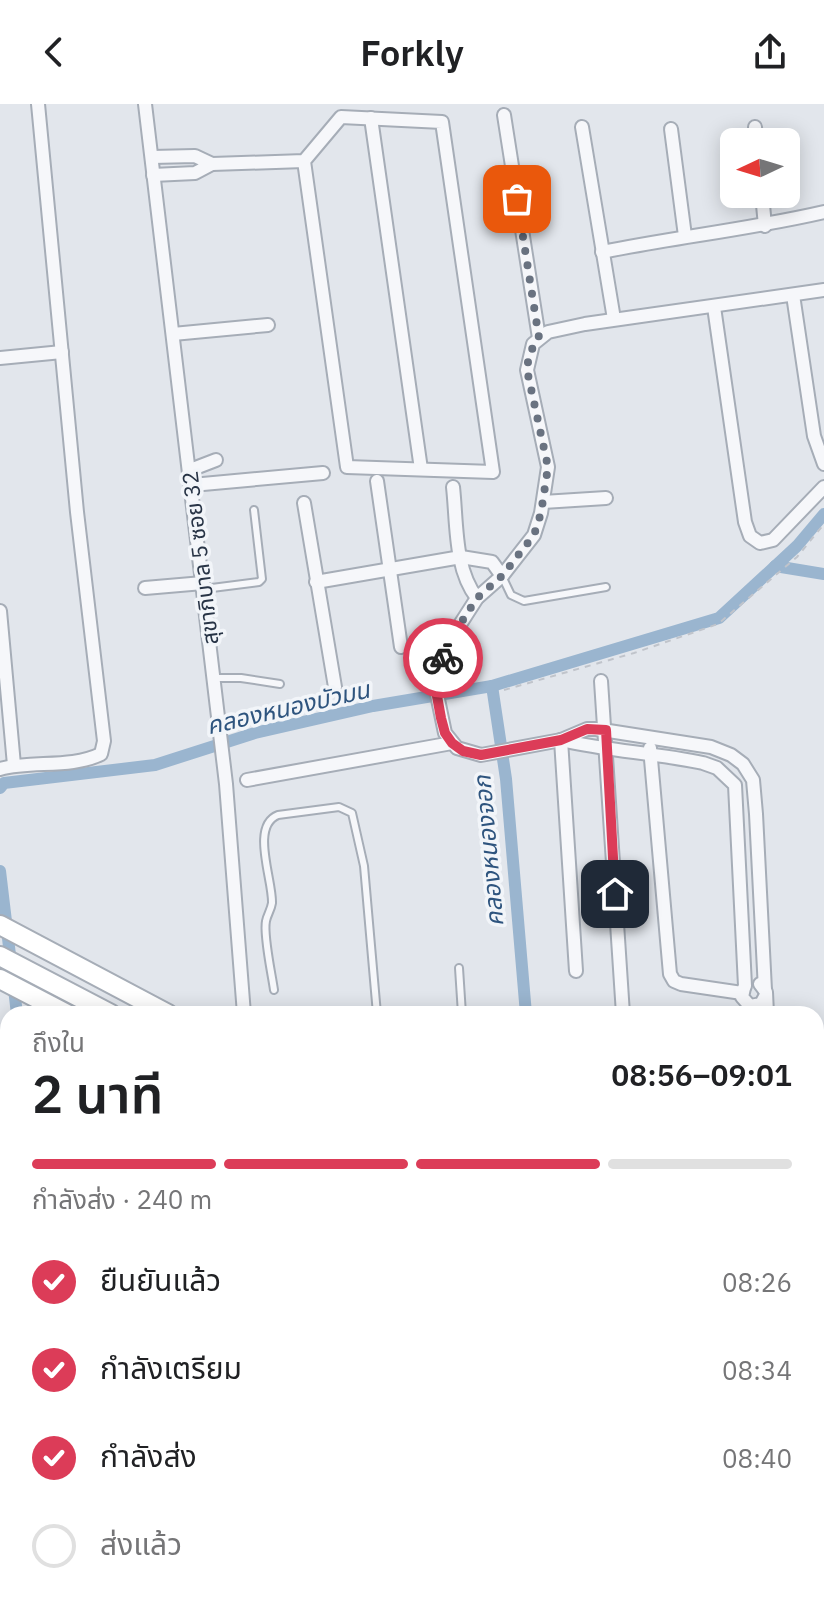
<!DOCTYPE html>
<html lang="th">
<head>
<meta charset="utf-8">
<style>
  body { margin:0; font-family:"IBM Plex Sans","Noto Sans Thai",sans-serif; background:#f2f2f2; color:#202124; height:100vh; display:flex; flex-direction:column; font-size:30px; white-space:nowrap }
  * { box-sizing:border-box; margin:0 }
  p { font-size:26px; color:#757577 }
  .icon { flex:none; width:44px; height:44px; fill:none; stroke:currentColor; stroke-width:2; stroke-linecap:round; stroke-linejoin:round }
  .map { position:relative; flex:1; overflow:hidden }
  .sheet { position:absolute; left:0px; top:902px; width:824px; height:602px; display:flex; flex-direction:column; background:#fff; border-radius:24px 24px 0 0; box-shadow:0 4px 20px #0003 }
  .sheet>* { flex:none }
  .needle { width:52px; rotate:266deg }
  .controls { position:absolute; left:720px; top:24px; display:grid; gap:16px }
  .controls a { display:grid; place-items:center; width:80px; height:80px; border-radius:12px; background:#fff; box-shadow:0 4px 20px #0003; font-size:40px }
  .pin { position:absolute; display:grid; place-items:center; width:68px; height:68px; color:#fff; margin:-34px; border-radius:16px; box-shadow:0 4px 12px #0006 }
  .courier { position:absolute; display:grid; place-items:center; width:80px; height:80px; margin:-40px; border:6px solid #dc3c58; border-radius:50%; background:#fff; color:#222; box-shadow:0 2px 10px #0007 }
  .headline em { font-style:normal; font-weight:600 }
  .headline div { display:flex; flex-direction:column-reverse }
  .headline { display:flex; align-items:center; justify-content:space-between; height:136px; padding:0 32px }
  h1 { font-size:52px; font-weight:600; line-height:60px }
  .bar { display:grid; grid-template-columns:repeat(4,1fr); gap:12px 8px; align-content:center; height:96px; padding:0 32px }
  .bar i { height:10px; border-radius:6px; background:#e0e0e0 }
  .bar .selected { background:#dc3c58 }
  .bar p { grid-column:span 4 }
  ol { padding:0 32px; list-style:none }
  li { display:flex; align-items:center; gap:24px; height:88px }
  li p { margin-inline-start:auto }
  li .icon { padding:8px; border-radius:50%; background:#dc3c58; color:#fff; stroke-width:4 }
  li:last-child { color:#757577 }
  li i { width:44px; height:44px; border:4px solid #e0e0e0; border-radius:50% }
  header { display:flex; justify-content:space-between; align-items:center; height:104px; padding:0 32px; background:#fff; font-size:36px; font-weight:600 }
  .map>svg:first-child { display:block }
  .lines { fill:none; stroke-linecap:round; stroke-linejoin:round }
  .canal { stroke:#9ab5cf; stroke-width:12 }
  .lane-casing { stroke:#a6adb7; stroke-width:10 }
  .street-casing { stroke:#a6adb7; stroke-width:16 }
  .secondary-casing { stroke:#a6adb7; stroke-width:22 }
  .highway-casing { stroke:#8894a4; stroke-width:26 }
  .path { stroke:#c0c4cb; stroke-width:2; stroke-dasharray:6 6; stroke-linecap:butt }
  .lane { stroke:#f6f7fa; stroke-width:6 }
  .street { stroke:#f6f7fa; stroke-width:12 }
  .secondary { stroke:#fff; stroke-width:18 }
  .highway { stroke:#fff; stroke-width:22 }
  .done { stroke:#697280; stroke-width:8; stroke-dasharray:0 14.4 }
  .route { stroke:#dc3c58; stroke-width:10 }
  .labels { text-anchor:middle; stroke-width:7; stroke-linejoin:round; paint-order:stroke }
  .street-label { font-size:22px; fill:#283446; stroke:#f2f5f9 }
  .water-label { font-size:24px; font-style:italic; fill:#2e547e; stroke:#f2f5f9 }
</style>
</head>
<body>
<header><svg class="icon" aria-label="back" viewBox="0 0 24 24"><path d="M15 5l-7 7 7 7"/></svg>Forkly<svg class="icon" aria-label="share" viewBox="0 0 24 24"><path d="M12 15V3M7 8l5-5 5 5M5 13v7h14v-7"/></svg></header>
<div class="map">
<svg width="824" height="1503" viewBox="0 0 824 1503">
  <rect width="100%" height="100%" fill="#e2e6ec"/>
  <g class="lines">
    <!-- canal -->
    <g class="canal">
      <polyline points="775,462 824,470"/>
      <polyline points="492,582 506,675 526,910"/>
      <polyline points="0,684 4,679 155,661 255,629 373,602 492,582 719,514 797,442 824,410"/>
      <polyline points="0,767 17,910"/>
      <polyline points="0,953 8,933"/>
      <polyline points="0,1144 8,1148"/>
      <polyline points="568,1496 569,1503"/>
    </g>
    <defs>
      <g id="lane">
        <polyline points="502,472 511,491 524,497 606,483"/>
        <polyline points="204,485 259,478 262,475 254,406"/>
        <polyline points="214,574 241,574 280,580"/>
        <polyline points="459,864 462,910"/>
        <path d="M274,886C272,871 263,831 266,817C267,811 271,806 272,799C273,776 250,722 278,711L339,703L352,709L364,762L377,910"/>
      </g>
      <g id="street">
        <polyline points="145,0 226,680 244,910"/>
        <polyline points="504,11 539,234"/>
        <polyline points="371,14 421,365"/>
        <polyline points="582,23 614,215"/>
        <polyline points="755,23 756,38"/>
        <polyline points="671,25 685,132"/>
        <polyline points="152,53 195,52 212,60 195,69 153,71"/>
        <polyline points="212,60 304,57 341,13 442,18 493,368 347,363 304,57"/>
        <polyline points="762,90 765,122"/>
        <path d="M602,148C676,133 751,125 824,108"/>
        <polyline points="793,191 814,332 824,360"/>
        <polyline points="714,203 745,418 750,432 760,439 773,436 824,383"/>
        <polyline points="173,230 268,221"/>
        <polyline points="0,254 62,248"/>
        <polyline points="190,366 216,356"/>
        <polyline points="377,377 401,543"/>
        <polyline points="192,381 323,369"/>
        <path d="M453,383C457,418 454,465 477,494"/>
        <polyline points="543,398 606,394"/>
        <polyline points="304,399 335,583"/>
        <polyline points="316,478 461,453 492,458 502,472"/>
        <polyline points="145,484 203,479"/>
        <polyline points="0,507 14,661"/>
        <polyline points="601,577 623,910"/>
        <path d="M561,636C608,647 656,649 703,659L717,664L735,681L745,882"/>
        <polyline points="561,636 576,867"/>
        <polyline points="650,644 670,870 674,877 681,880 742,889"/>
        <path d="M0,665C32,656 70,665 101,650L104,637L77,408L38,0"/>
        <polyline points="247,676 452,639"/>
        <polyline points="760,880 766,888 767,910"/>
        <polyline points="744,884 742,893 750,902 761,900 766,891"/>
        <polyline points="765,886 756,710 753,676 743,660 731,651 711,643 596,625 587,625 561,636 481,651 457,644 445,629 435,581 438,567 452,533 477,494 502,472 516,454 534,431 541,409 548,363 527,266 533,240 548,228 585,220 824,186"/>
        <polyline points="816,1395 824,1408"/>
        <polyline points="81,1496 91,1503"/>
        <polyline points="412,1496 413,1503"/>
        <polyline points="501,1496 501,1503"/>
        <polyline points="627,1496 628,1503"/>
        <polyline points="725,1496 726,1503"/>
        <polyline points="297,1502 361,1496"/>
        <polyline points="794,1503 797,1496"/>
      </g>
      <g id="secondary">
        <polyline points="0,821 168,910"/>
        <polyline points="0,852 111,910"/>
        <polyline points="0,875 67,910"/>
        <polyline points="816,1279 824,1283"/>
      </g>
      <g id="highway">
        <polyline points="0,1328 8,1322"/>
        <polyline points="0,1376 8,1361"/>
        <polyline points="0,1437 8,1422"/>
        <polyline points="36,1496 40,1503"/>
      </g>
    </defs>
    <!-- lane casing -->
    <use href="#lane" class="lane-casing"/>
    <!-- street casing -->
    <use href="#street" class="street-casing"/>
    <!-- secondary casing -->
    <use href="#secondary" class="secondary-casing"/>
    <!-- highway casing -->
    <use href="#highway" class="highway-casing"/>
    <!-- path -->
    <polyline class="path" points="504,586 634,549 718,520 797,453 824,420"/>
    <!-- lane -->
    <use href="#lane" class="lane"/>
    <!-- street -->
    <use href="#street" class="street"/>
    <!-- secondary -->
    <use href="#secondary" class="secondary"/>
    <!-- highway -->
    <use href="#highway" class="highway"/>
  </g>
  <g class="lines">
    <!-- done -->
    <polyline class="done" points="443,554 452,533 477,494 502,472 534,431 541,409 548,363 527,266 529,250 539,234 517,95"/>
    <!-- route -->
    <polyline class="route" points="443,554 435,581 441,614 445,629 452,639 463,647 481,651 561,636 587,625 606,626 615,790"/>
  </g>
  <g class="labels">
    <!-- street labels -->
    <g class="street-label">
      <text transform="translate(200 454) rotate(-97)" y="8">สุขาภิบาล 5 ซอย 32</text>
    </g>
    <!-- water labels -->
    <g class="water-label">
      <text transform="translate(288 604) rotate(-13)" y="8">คลองหนองบัวมน</text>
      <text transform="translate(489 747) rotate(-95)" y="8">คลองหนองจอก</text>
    </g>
  </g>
</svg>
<div class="controls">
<a><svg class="needle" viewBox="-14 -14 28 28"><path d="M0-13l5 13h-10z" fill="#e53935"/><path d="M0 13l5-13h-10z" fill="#757577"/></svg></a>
</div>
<div class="pin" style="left:517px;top:95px;background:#ea580c"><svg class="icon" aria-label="bag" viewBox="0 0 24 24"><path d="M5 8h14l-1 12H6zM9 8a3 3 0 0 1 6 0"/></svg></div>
<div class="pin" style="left:615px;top:790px;background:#1f2937"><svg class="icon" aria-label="home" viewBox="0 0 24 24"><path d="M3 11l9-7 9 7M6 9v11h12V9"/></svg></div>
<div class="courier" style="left:443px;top:554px"><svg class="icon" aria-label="bike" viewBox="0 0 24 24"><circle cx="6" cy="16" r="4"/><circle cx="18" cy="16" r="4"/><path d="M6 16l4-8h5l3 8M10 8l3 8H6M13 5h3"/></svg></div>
<section class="sheet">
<div class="headline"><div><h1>2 นาที</h1><p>ถึงใน</p></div><em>08:56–09:01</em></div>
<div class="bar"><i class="selected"></i><i class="selected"></i><i class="selected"></i><i></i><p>กำลังส่ง · 240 m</p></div>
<ol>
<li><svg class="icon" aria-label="check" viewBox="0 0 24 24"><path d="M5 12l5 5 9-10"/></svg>ยืนยันแล้ว<p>08:26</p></li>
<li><svg class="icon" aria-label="check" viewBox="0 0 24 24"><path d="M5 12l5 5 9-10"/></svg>กำลังเตรียม<p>08:34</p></li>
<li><svg class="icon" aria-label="check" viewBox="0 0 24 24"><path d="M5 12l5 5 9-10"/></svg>กำลังส่ง<p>08:40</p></li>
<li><i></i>ส่งแล้ว</li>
</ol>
</section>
</div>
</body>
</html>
